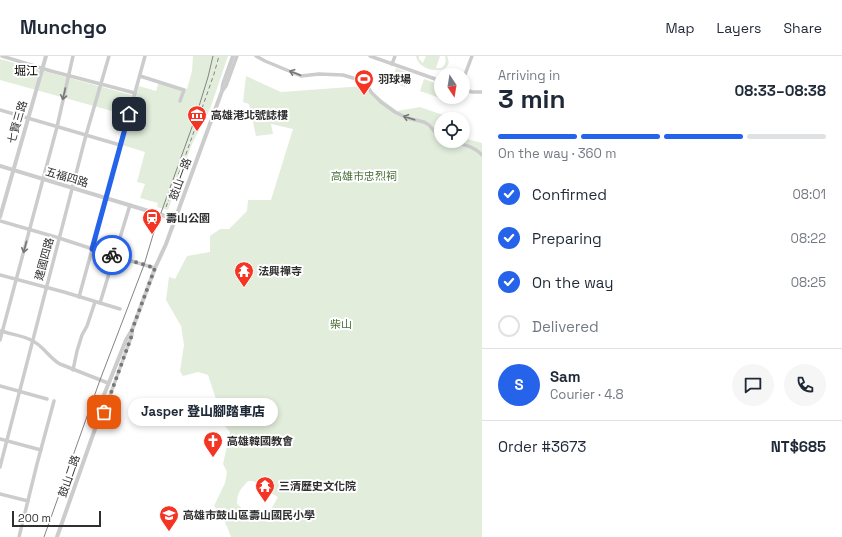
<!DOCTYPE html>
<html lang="en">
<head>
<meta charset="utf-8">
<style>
  body { margin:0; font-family:"Space Grotesk","Noto Sans TC",sans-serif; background:#f6f6f7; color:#1f2937; height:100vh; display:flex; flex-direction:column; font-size:15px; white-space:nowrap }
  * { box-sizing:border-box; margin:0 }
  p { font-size:13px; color:#747a83 }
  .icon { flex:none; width:22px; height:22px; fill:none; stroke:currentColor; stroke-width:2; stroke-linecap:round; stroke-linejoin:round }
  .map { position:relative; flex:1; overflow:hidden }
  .sheet { display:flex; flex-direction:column; background:#fff; width:360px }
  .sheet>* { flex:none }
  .needle { width:26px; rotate:168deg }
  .buttons { position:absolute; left:434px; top:12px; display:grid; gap:8px }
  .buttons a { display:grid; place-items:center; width:36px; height:36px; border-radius:50%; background:#fff; box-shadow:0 2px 6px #0003; font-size:20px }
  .scale { position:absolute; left:12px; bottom:10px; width:89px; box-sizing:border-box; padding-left:4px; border:2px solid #2f2f2f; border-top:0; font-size:11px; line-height:14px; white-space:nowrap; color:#2f2f2f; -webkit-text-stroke:3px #fff; paint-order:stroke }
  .pin { position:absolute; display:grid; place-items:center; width:34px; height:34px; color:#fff; margin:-17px; border-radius:8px; box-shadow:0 2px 6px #0006 }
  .courier { position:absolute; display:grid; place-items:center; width:40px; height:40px; margin:-20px; border:3px solid #2563eb; border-radius:50%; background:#fff; color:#222; box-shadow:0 1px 5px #0007 }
  .bubble { position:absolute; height:28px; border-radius:14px; background:#fff; box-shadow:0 2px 6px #0003; font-size:13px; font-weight:800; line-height:28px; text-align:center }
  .overview em { font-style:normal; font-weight:800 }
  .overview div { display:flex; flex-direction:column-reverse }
  .overview { display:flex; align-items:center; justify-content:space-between; height:68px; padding:0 16px }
  h1 { font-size:26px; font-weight:800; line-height:30px }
  .bar { display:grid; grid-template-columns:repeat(4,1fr); gap:6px 4px; align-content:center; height:48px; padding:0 16px }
  .bar i { height:5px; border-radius:3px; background:#e0e1e3 }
  .bar .selected { background:#2563eb }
  .bar p { grid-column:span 4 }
  .line { display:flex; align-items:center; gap:10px; padding:0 16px; border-top:1px solid #e0e1e3 }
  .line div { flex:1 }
  .round { display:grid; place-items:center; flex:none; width:42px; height:42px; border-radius:21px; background:#f6f6f7 }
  ol { padding:0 16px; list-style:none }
  li { display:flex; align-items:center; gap:12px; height:44px }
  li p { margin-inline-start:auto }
  li .icon { padding:4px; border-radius:50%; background:#2563eb; color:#fff; stroke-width:4 }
  li:last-child { color:#747a83 }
  li i { width:22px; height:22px; border:2px solid #e0e1e3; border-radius:50% }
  header { display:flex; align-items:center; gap:24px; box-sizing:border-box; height:56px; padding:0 20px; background:#fff; border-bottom:1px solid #e0e1e3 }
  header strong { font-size:19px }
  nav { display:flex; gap:22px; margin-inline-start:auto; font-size:14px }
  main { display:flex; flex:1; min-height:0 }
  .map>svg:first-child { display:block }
  .green { fill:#e2eddc; fill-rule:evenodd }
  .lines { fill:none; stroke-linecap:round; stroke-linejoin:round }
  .minor { stroke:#ccc; stroke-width:3.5 }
  .tertiary { stroke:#ccc; stroke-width:4 }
  .tram { stroke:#848484; stroke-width:1 }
  .rail { stroke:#848484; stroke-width:1; stroke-dasharray:4 3; stroke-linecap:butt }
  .oneway { stroke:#767676 }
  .done { stroke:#787878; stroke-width:4; stroke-dasharray:0 7.2 }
  .route { stroke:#2563eb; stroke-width:5 }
  .labels { text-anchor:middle; stroke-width:4; stroke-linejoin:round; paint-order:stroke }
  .poi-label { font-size:11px; font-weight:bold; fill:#2f2f2f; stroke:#fff; text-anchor:start }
  .street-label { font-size:11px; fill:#2f2f2f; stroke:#fff }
  .park-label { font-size:11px; fill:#496f38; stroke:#fff }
  .neighbourhood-label { font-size:12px; fill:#000; stroke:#fff }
</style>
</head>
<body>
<header>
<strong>Munchgo</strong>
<nav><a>Map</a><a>Layers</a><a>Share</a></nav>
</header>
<main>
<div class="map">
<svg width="482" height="481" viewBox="0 0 482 481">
  <rect width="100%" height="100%" fill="#fff"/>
  <!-- green -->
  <g class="green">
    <polygon points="193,0 228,0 210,53 192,88 168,154 157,151 158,147 140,142 145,128 137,126 145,96 122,89 130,60 0,24 0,3 135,40 139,30 156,35 159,26 187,33 192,15"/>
    <path d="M416,0H419V3L423,7L426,0H440L436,12C444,14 447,7 445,0H447C457,20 418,18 416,0Z"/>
    <polygon points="396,12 409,17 405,31 391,26"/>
    <path d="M246,20L281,36L364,30L397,55L420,51L443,59L442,63H441V67L438,76L441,77V85H463V82L482,87V481H231C227,469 222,459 214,450L225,427L227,416L223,408L230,376L216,359L215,354L217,346L208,319L198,316L183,320L180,315L184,289L181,270L166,244L169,221L175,223L187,200L210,196V180L220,173H229L247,155L248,144H271L293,73L271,68L273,78L256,80L249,48L243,46ZM248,425H253L261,429L264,434V433L278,441L265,464L256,460L251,456L252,454H244L237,448C237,437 240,434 248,425Z"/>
    <polygon points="424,23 441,29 440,42 420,35"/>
  </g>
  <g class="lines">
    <!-- minor -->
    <g class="minor">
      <polyline points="2,0 51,15 135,37"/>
      <polyline points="256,0 265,5 301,20 319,18 343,19 360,24 367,29 371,36 381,46 395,56 407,62 424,66 429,69 439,81 441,82"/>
      <polyline points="370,0 441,25"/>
      <polyline points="392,8 395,0"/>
      <polyline points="140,20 184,34 180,45"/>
      <polyline points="463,24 472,0"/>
      <polyline points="463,33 472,36 482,36"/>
      <polyline points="223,34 226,30 237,0"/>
      <polyline points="0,54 120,89"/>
      <path d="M450,85C461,88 474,90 482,99"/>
      <polyline points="0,165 59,182 114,200 155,212"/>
      <polyline points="0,219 64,236 120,253"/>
      <polyline points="79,241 145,0"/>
      <polyline points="100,247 130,149"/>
      <path d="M1,275C10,278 24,280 31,284C43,289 49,302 60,308L108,327"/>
      <polyline points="0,284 57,71 73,0"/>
      <polyline points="73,314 77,295 82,279 87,270 95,246"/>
      <polyline points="0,330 47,343"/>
      <polyline points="96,365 104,356 132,279 132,274"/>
      <polyline points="0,383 41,394"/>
      <polyline points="0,411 86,79 109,0"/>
      <polyline points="0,438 28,445"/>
      <polyline points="19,481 37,408 54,345"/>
    </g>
    <!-- tertiary -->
    <g class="tertiary">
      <polyline points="0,110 175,163"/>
      <polyline points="0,161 46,0"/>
      <polyline points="57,481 95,373 98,354 126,284 132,274 155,212 166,188 222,35 223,28 233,0"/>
    </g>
    <!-- tram -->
    <polyline class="tram" points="44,481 100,324 144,209 153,179 196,60 208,21 213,0"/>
    <!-- rail -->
    <polyline class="rail" points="166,151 185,101 214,18 219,0"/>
  </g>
  <!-- one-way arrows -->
  <defs><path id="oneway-shaft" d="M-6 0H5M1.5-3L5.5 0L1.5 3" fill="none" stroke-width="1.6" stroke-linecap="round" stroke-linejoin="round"/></defs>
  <g class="oneway">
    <use href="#oneway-shaft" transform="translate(295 17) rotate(-159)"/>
    <use href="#oneway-shaft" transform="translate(64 38) rotate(103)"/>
    <use href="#oneway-shaft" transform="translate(409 62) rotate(-162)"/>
    <use href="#oneway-shaft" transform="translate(25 191) rotate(105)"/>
  </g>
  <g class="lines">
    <!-- done -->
    <polyline class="done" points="104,356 132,279 132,274 155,212 112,199"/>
    <!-- route -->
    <polyline class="route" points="112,199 92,193 129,58"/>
  </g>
  <!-- icons -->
  <defs>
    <symbol id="stadium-pin" viewBox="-11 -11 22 30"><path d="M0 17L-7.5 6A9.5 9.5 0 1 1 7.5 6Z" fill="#f43524" stroke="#fff"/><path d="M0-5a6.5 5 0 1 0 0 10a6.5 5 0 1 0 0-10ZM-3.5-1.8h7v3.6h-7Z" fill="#fff"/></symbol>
    <symbol id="museum-pin" viewBox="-11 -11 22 30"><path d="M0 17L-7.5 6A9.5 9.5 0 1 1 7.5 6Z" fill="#f43524" stroke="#fff"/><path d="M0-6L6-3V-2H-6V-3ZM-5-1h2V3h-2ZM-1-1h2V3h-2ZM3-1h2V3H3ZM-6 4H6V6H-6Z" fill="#fff"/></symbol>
    <symbol id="station-pin" viewBox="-11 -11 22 30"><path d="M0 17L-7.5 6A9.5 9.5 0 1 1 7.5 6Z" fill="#f43524" stroke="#fff"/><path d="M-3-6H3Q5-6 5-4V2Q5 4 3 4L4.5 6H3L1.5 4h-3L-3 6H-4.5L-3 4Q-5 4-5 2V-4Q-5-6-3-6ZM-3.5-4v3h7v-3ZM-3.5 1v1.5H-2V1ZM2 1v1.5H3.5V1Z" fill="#fff"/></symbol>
    <symbol id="temple-pin" viewBox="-11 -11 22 30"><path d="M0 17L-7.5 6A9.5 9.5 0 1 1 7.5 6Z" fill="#f43524" stroke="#fff"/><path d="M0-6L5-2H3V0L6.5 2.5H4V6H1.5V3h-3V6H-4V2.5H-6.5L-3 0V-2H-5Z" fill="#fff"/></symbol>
    <symbol id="church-pin" viewBox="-11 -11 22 30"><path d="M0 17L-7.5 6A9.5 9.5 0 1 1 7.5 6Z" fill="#f43524" stroke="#fff"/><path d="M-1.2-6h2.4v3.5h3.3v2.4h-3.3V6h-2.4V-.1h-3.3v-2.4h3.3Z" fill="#fff"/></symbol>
    <symbol id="school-pin" viewBox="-11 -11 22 30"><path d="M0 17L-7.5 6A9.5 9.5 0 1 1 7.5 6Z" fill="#f43524" stroke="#fff"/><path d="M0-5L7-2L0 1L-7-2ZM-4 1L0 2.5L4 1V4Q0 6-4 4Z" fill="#fff"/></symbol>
  </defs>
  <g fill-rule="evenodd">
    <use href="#stadium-pin" x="353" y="12" width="22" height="30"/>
    <use href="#museum-pin" x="186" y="48" width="22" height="30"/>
    <use href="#station-pin" x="141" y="151" width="22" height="30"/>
    <use href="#temple-pin" x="233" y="204" width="22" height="30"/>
    <use href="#church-pin" x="202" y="374" width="22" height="30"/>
    <use href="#temple-pin" x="254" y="419" width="22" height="30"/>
    <use href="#school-pin" x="158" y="448" width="22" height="30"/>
  </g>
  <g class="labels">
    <!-- poi labels -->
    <g class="poi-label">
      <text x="378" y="27">羽球場</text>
      <text x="211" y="63">高雄港北號誌樓</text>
      <text x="166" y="166">壽山公園</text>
      <text x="258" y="219">法興禪寺</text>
      <text x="227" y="389">高雄韓國教會</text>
      <text x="279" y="434">三清歷史文化院</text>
      <text x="183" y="463">高雄市鼓山區壽山國民小學</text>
    </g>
    <!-- street labels -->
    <g class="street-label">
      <text transform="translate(17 66) rotate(-74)" y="4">七賢三路</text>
      <text transform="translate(67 121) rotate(16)" y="4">五福四路</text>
      <text transform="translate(180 123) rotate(-70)" y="4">鼓山一路</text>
      <text transform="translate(44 203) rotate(-75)" y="4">建國四路</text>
      <text transform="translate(69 420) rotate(-71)" y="4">鼓山二路</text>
    </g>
    <!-- park labels -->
    <g class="park-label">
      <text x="364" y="124">高雄市忠烈祠</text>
      <text x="341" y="272">柴山</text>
    </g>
    <!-- neighbourhood labels -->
    <g class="neighbourhood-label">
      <text x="26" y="19">堀江</text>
    </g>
  </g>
</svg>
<div class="buttons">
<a><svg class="needle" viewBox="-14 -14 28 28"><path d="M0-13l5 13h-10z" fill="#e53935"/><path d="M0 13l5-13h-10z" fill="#747a83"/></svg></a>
<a><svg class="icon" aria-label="locate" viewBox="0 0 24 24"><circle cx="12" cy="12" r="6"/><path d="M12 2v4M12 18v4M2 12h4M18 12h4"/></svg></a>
</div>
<div class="scale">200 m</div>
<div class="pin" style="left:104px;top:356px;background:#ea580c"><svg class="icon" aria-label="bag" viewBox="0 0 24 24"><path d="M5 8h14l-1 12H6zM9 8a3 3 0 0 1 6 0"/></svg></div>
<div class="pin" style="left:129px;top:58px;background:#1f2937"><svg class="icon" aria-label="home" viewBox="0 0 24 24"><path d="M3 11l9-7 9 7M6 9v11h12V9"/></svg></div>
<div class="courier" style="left:112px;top:199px"><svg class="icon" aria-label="bike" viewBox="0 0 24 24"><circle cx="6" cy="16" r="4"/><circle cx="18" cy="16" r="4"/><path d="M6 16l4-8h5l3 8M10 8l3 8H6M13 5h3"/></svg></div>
<div class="bubble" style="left:128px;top:342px;width:150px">Jasper 登山腳踏車店</div>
</div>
<section class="sheet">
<div class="overview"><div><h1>3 min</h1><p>Arriving in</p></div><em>08:33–08:38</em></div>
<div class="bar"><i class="selected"></i><i class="selected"></i><i class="selected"></i><i></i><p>On the way · 360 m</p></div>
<ol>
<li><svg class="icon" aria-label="check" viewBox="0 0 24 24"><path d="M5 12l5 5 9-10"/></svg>Confirmed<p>08:01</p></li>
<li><svg class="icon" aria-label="check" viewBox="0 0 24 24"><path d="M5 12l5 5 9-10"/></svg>Preparing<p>08:22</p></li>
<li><svg class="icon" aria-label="check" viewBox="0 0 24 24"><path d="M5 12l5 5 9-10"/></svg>On the way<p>08:25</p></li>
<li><i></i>Delivered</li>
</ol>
<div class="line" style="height:72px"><b class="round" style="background:#2563eb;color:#fff">S</b><div><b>Sam</b><p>Courier · 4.8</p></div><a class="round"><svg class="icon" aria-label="chat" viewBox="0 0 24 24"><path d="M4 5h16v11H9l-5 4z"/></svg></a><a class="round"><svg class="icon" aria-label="phone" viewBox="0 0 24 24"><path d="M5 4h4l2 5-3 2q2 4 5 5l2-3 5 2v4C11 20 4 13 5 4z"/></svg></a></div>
<div class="line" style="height:52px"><div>Order #3673</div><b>NT$685</b></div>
</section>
</main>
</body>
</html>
